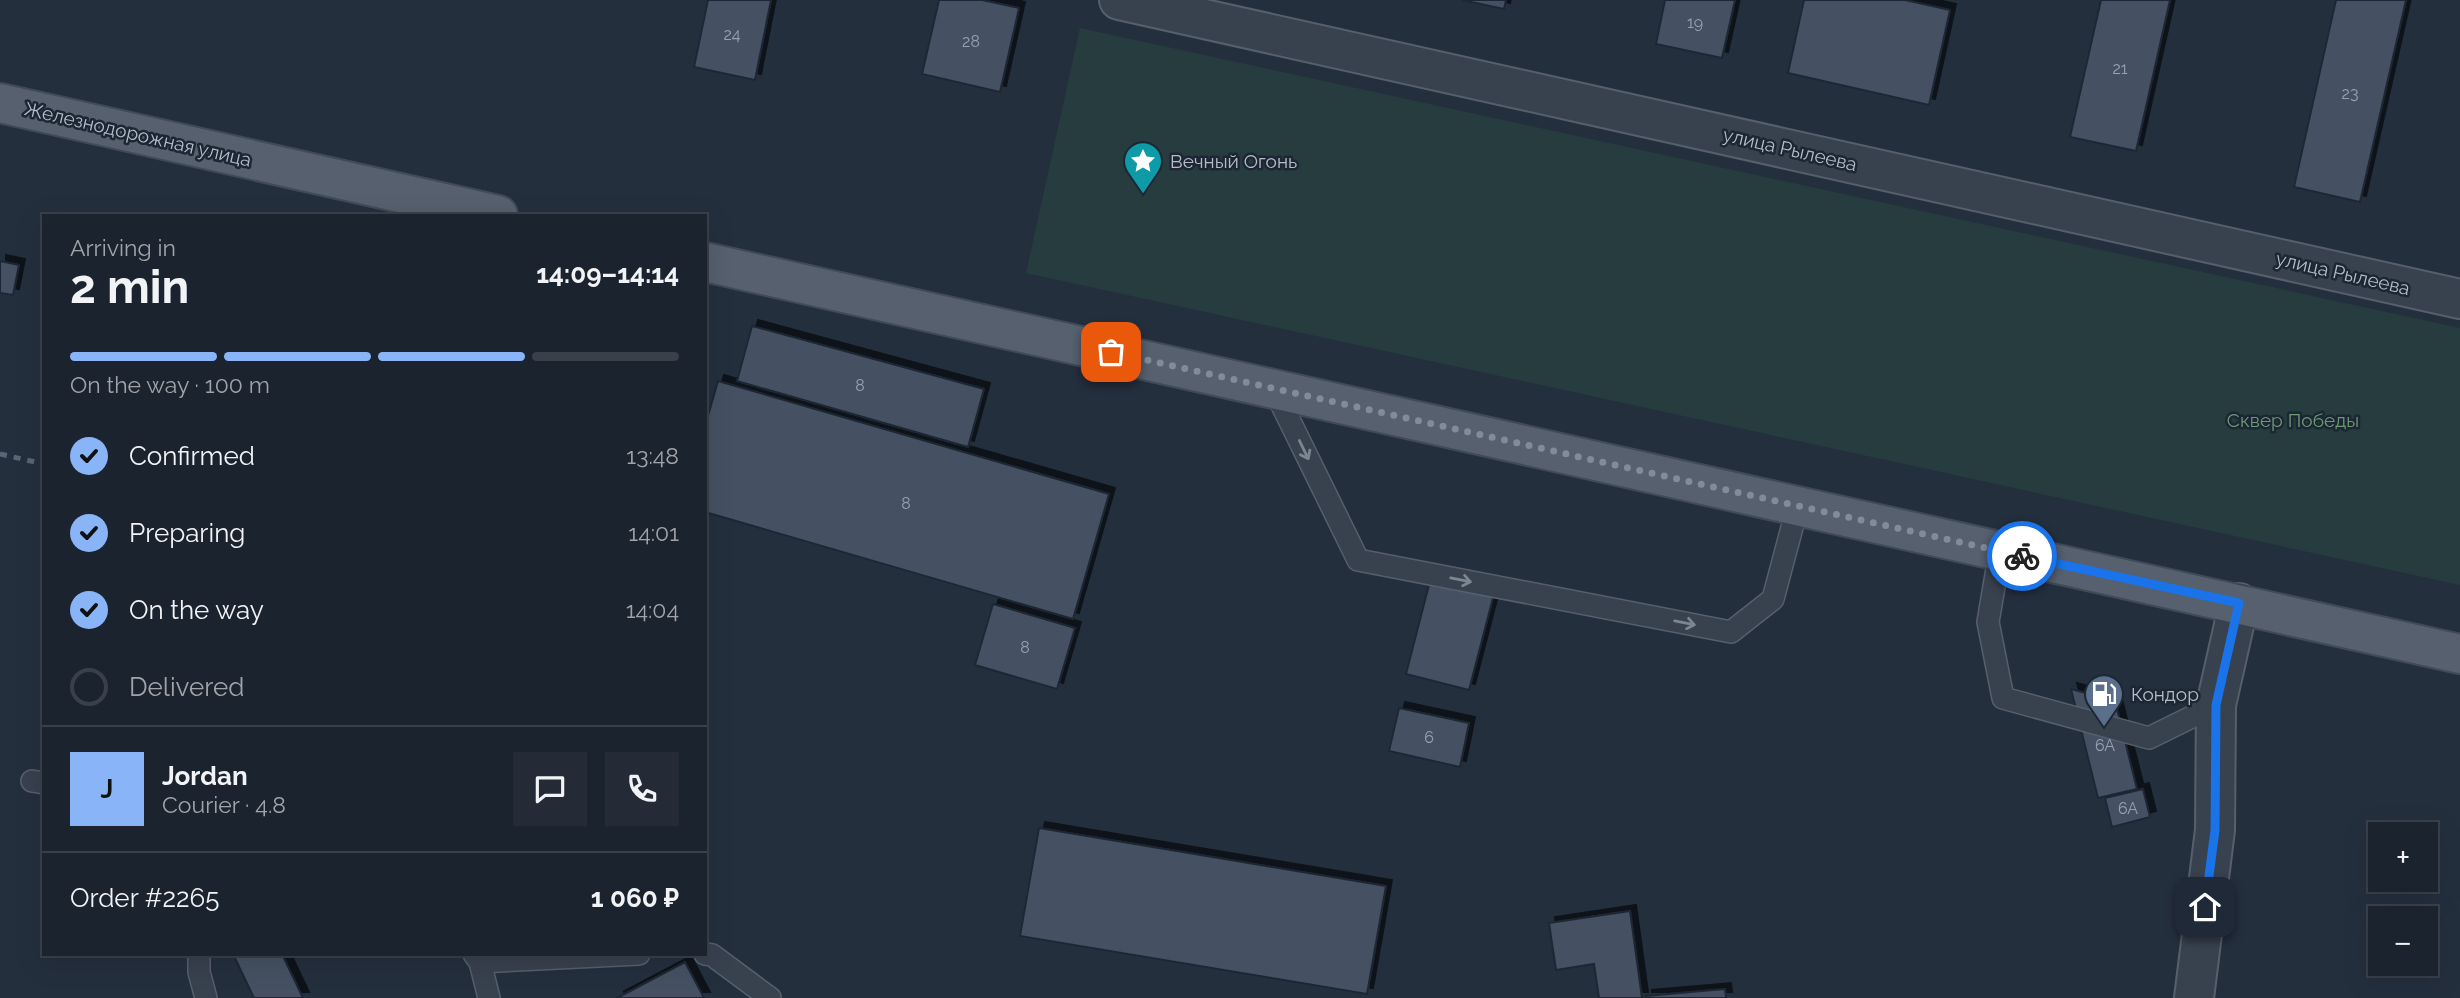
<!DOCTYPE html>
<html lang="en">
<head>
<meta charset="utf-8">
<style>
  body { margin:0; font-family:Raleway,sans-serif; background:#242b36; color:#f1f3f6; height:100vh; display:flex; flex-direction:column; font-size:26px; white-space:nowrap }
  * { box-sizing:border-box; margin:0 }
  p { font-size:23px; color:#a0a4aa }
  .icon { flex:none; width:38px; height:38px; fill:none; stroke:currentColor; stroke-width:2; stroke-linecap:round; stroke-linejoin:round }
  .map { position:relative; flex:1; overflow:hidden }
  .drawer { position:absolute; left:42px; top:214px; width:665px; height:742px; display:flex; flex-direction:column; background:#1b232e; border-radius:0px; box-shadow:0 7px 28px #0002,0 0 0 2px #39404a }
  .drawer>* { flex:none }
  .fabs { position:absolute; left:2368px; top:822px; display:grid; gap:14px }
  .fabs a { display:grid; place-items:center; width:70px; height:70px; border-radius:0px; background:#1b232e; box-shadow:0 7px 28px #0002,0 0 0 2px #39404a; font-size:35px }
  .pin { position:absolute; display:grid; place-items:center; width:60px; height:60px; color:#fff; margin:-30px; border-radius:14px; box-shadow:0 4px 10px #0006 }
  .courier { position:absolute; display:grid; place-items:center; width:70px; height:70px; margin:-35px; border:5px solid #1a73e8; border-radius:50%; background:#fff; color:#222; box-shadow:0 2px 9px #0007 }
  .headline em { font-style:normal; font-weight:700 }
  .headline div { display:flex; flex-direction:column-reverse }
  .headline { display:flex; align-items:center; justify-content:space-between; height:119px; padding:0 28px }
  h1 { font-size:46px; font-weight:700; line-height:52px }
  .bar { display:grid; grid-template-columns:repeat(4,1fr); gap:10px 7px; align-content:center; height:84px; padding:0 28px }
  .bar i { height:9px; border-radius:5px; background:#39404a }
  .bar .current { background:#8ab4f8 }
  .bar p { grid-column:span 4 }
  .line { display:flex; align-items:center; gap:18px; padding:0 28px; border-top:2px solid #39404a }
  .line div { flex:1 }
  .round { display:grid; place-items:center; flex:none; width:74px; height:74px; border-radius:0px; background:#242b36 }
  ol { padding:0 28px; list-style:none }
  li { display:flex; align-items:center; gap:21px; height:77px }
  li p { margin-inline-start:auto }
  li .icon { padding:7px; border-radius:50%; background:#8ab4f8; color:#111; stroke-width:4 }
  li:last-child { color:#a0a4aa }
  li i { width:38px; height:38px; border:4px solid #39404a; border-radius:50% }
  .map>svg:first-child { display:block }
  .green { fill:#263c3f }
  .building { fill:#455162; stroke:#1f2835; stroke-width:2; filter:url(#shadow) }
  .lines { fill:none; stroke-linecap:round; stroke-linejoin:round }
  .service-casing { stroke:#565f6c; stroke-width:24 }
  .minor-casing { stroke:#565f6c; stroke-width:42 }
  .primary-casing { stroke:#414a57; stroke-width:42 }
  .service { stroke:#38414e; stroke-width:21 }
  .minor { stroke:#38414e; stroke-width:38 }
  .primary { stroke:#56606e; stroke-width:38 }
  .rail { stroke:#5a6575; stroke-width:5; stroke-dasharray:7 7; stroke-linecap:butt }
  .oneway { stroke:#7c8592 }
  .done { stroke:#828b98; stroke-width:7; stroke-dasharray:0 12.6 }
  .route { stroke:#1a73e8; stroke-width:9 }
  .labels { text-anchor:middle; stroke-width:5; stroke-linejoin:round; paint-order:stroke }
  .number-label { font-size:16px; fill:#98a1af }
  .street-label { font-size:19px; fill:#b4bcc9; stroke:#1d2633 }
  .poi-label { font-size:19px; fill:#b4bcc9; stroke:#1d2633; text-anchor:start }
  .park-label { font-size:19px; fill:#6b9a76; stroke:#1d2633 }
</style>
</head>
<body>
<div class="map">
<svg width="2460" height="998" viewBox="0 0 2460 998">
  <defs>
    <filter id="shadow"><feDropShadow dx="6" dy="-6" stdDeviation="0" flood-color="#0009"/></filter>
  </defs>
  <rect width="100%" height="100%" fill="#242f3e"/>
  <!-- green -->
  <polygon class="green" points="1080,28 2460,328 2460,585 1026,273"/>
  <!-- building -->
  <g class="building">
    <polygon points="708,0 771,0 755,80 694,67"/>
    <polygon points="939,0 982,0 1019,8 1000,92 922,74"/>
    <polygon points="1462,0 1506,0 1504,9"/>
    <polygon points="1665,0 1735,0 1722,58 1656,44"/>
    <polygon points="1804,0 1905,0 1950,10 1929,105 1788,73"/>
    <polygon points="2101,0 2170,0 2136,151 2070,137"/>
    <polygon points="2336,0 2406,0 2360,202 2294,187"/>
    <polygon points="0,261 19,265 13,295 0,293"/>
    <polygon points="752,326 984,389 968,447 737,381"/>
    <polygon points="718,381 1109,494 1073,619 705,512 705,426"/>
    <polygon points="1432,573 1495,590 1469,690 1406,674"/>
    <polygon points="993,604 1075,628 1057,689 975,665"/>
    <polygon points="2071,689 2115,701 2137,789 2098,798"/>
    <polygon points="1399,708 1469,723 1460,767 1389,751"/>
    <polygon points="2143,789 2150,817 2112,827 2105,798"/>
    <polygon points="1039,828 1386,886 1367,994 1020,936"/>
    <polygon points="1630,911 1642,998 1599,998 1594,964 1556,970 1549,923"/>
    <polygon points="233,954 282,954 303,998 254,998"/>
    <polygon points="685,962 704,998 617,998"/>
    <polygon points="1725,989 1726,998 1646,998 1646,996"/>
  </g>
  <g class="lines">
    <defs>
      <g id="service">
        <polyline points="1274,389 1358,560 1731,632 1773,599 1798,505"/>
        <polyline points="2000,551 1988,622 2003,698 2149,738 2216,705"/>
        <polyline points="32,781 44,783"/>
        <polyline points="199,954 199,972 206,998"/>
        <polyline points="474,954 480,962 489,998"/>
        <polyline points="705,954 712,955 770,998"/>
        <polyline points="480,962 639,954"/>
      </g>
      <g id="minor">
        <polyline points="1119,0 2460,299"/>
        <polyline points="2194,998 2215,830 2216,705 2239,603"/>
      </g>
      <g id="primary">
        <polyline points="0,103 498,215"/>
        <polyline points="705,262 2460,654"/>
      </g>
    </defs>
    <!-- service casing -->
    <use href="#service" class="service-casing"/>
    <!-- minor casing -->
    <use href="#minor" class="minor-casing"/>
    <!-- primary casing -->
    <use href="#primary" class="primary-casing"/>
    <!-- service -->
    <use href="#service" class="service"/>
    <!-- minor -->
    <use href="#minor" class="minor"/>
    <!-- primary -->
    <use href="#primary" class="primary"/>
    <!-- rail -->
    <polyline class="rail" points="0,454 44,464"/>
  </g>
  <!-- one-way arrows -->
  <defs><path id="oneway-shaft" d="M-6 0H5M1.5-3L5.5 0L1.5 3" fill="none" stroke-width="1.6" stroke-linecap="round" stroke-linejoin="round" transform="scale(1.75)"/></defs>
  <g class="oneway">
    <use href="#oneway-shaft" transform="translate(1304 450) rotate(64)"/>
    <use href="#oneway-shaft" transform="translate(1461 580) rotate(11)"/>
    <use href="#oneway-shaft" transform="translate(1685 623) rotate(11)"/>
  </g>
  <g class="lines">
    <!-- done -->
    <polyline class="done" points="1111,352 2022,556"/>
    <!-- route -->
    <polyline class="route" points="2022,556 2239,603 2216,705 2215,830 2205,907"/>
  </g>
  <!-- icons -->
  <defs>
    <symbol id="sight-pin" viewBox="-11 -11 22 30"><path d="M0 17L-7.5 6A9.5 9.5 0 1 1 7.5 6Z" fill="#0f9aa8" stroke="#1d2633"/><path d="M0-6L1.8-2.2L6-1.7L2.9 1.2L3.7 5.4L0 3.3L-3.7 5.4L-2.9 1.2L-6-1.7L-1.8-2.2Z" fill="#fff"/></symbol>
    <symbol id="fuel-pin" viewBox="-11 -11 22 30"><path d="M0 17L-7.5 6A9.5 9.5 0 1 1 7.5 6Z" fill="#5c6f8a" stroke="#1d2633"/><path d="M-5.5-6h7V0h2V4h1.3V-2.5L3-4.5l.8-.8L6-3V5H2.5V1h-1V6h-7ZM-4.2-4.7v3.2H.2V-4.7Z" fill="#fff"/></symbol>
  </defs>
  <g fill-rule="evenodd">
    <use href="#sight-pin" x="1121" y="139" width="44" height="60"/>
    <use href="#fuel-pin" x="2082" y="672" width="44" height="60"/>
  </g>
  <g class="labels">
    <!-- number labels -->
    <g class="number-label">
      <text x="1695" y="28">19</text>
      <text x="732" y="40">24</text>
      <text x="971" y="47">28</text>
      <text x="2120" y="74">21</text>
      <text x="2350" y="99">23</text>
      <text x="860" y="391">8</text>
      <text x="906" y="509">8</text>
      <text x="1025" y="653">8</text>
      <text x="1429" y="743">6</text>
      <text x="2105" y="751">6А</text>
      <text x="2128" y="814">6А</text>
    </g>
    <!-- street labels -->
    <g class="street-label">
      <text transform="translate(138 134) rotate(13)" y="7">Железнодорожная улица</text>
      <text transform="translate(1790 149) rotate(13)" y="7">улица Рылеева</text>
      <text transform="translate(2343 273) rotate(13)" y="7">улица Рылеева</text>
    </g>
    <!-- poi labels -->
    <g class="poi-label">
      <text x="1170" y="168">Вечный Огонь</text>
      <text x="2131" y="701">Кондор</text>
    </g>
    <!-- park labels -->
    <g class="park-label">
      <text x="2293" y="427">Сквер Победы</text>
    </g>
  </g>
</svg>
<div class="fabs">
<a>+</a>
<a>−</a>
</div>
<div class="pin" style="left:1111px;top:352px;background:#ea580c"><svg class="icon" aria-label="bag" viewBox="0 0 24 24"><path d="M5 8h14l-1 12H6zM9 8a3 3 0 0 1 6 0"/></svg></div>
<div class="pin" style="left:2205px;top:907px;background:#1f2937"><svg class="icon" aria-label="home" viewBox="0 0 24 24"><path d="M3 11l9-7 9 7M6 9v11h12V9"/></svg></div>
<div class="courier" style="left:2022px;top:556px"><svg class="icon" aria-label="bike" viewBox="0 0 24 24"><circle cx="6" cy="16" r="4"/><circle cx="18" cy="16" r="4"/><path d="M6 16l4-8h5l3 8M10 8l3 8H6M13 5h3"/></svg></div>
<section class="drawer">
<div class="headline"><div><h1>2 min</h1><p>Arriving in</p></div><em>14:09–14:14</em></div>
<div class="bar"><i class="current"></i><i class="current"></i><i class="current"></i><i></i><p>On the way · 100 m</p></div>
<ol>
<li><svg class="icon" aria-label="check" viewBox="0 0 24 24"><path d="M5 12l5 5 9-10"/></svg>Confirmed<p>13:48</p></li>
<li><svg class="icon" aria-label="check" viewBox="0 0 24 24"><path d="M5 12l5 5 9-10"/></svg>Preparing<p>14:01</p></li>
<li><svg class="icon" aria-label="check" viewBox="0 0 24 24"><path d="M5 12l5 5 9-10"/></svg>On the way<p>14:04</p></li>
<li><i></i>Delivered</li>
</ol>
<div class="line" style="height:126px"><b class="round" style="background:#8ab4f8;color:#111">J</b><div><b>Jordan</b><p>Courier · 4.8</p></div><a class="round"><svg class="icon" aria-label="chat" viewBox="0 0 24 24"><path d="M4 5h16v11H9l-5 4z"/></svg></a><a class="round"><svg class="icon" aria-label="phone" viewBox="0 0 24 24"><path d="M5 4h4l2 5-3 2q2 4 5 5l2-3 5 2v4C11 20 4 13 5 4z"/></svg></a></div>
<div class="line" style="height:91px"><div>Order #2265</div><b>1 060 ₽</b></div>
</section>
</div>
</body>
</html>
